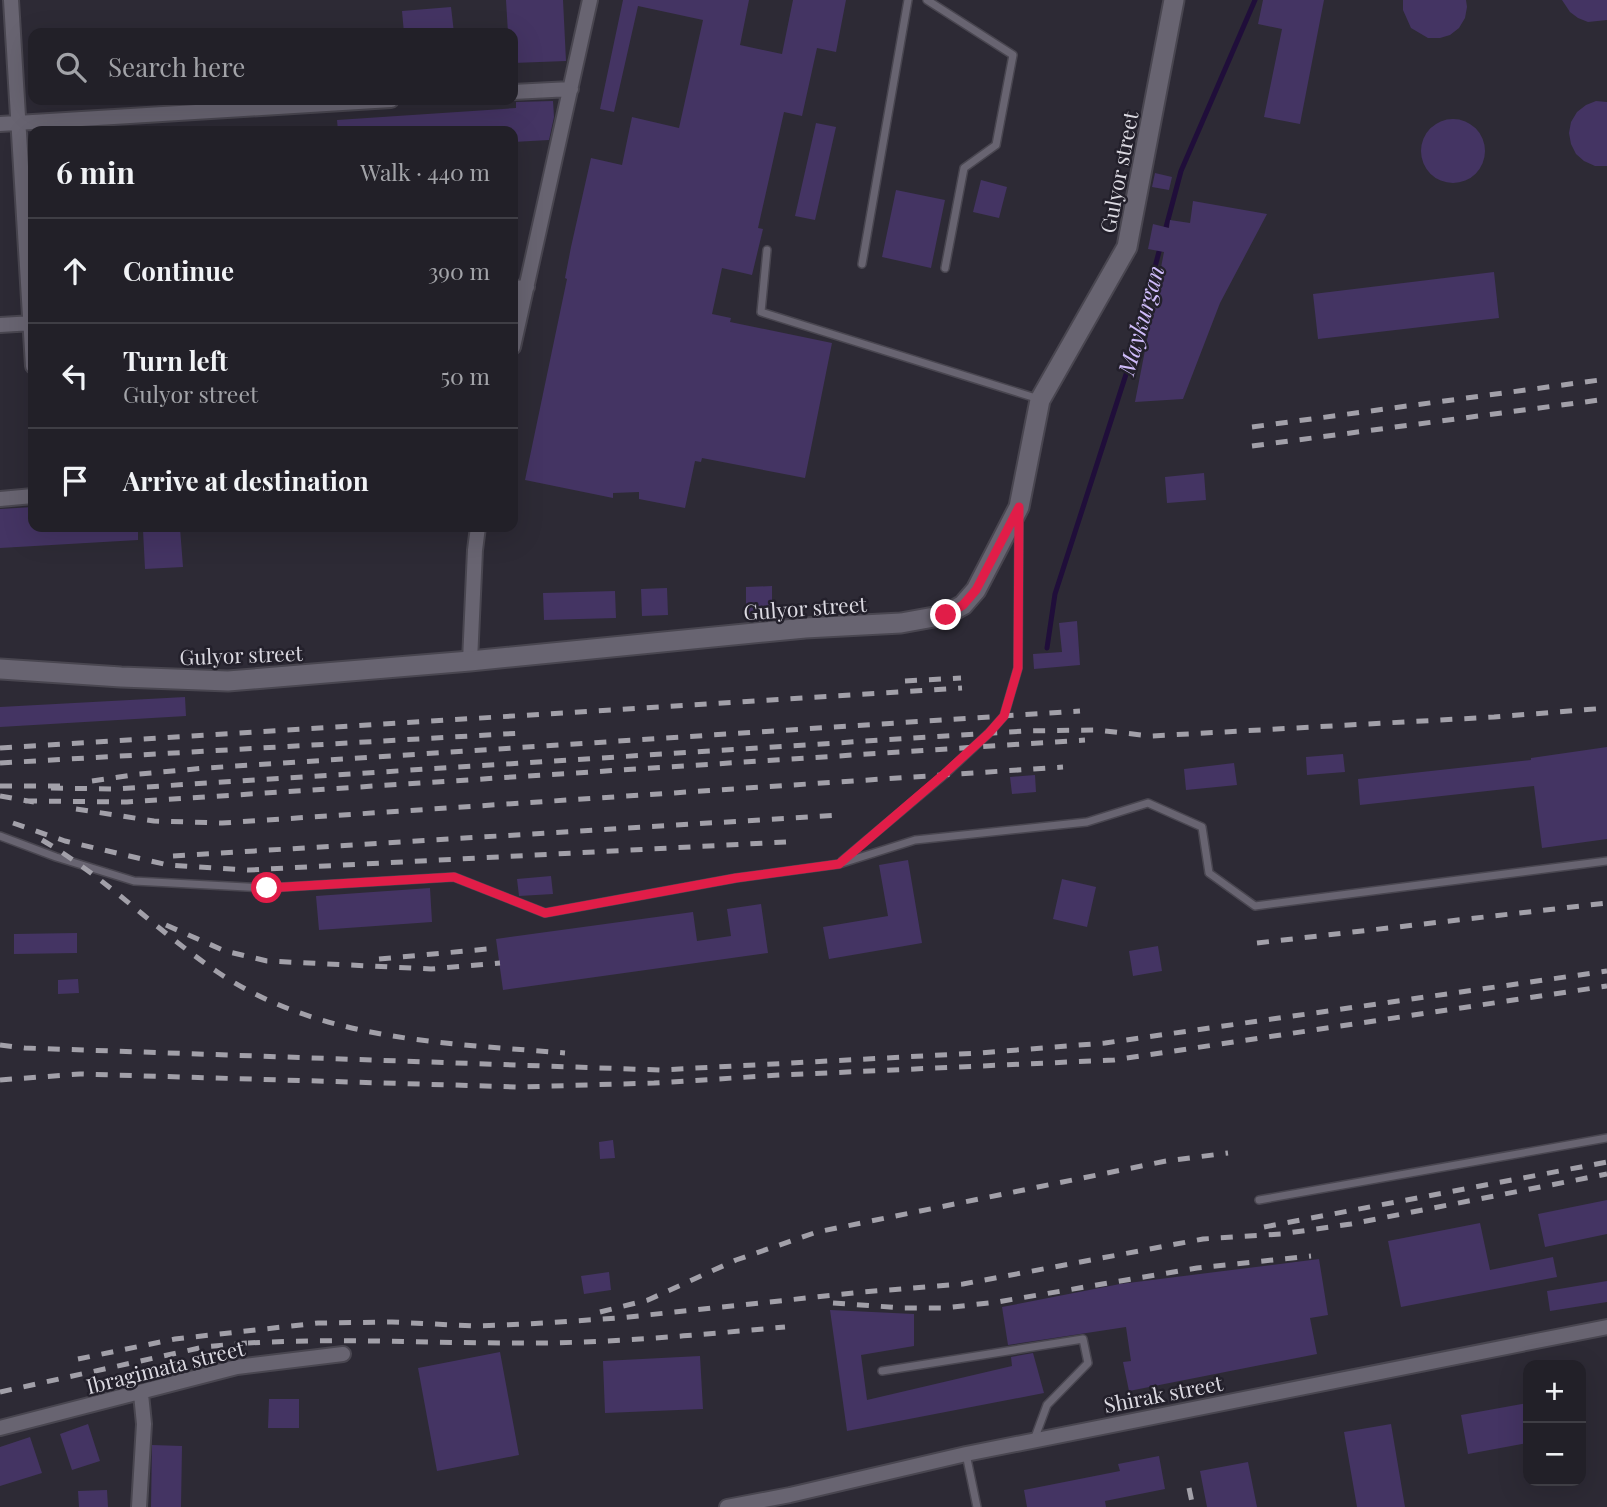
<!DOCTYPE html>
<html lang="en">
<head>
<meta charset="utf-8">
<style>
  body { margin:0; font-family:"Playfair Display",serif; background:#2e2d34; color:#f1f3f6 }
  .controls { position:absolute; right:21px; bottom:21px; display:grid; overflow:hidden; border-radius:14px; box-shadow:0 7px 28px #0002 }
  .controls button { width:63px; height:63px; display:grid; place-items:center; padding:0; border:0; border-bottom:2px solid #3f3e45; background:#222028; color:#f1f3f6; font:35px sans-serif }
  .stop { position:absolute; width:21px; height:21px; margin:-16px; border:5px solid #e11d48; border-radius:50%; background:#fff }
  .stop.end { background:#e11d48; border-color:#fff; box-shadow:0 2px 7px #0008 }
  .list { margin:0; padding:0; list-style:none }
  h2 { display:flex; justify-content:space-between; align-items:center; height:91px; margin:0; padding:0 28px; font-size:30px }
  h2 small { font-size:23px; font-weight:400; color:#a2a3a8 }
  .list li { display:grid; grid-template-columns:46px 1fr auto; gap:21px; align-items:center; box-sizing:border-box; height:105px; padding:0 28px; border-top:2px solid #3f3e45 }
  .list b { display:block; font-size:26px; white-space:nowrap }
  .list p { margin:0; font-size:23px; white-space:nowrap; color:#a2a3a8 }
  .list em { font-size:23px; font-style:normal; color:#a2a3a8 }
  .icon { flex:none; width:38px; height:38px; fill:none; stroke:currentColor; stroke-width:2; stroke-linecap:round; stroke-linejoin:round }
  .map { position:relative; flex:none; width:1607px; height:1507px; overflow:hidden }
  .search { position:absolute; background:#222028; box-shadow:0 7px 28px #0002; left:28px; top:28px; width:490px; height:77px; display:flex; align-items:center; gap:18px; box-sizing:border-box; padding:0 24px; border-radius:14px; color:#a2a3a8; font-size:26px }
  .panel { position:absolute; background:#222028; box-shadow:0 7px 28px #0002; left:28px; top:126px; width:490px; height:406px; border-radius:14px }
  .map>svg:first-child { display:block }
</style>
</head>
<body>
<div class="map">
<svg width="1607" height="1507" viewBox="0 0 1607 1507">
  <rect width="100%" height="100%" fill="#2d2a35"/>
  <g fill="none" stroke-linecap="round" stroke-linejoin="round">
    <path stroke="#200e3a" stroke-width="5" d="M1165,231L1181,171L1255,0
      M1047,648L1055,594L1130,362L1161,244"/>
  </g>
  <path fill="#443463" d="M506,0H563L566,61L513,63V33H508Z
    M623,0H749L740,45L782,54L793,0H846L836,52L817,48L802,116L784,112L758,228L763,229L752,275L722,268L712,314L731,318L730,322L832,343L805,478L702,458L701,462L695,461L685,508L639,499V492L613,493V498L525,480L567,279L565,278L571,247L591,158L622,165L632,117L679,128L703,20L638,6L614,112L600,109Z
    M1263,0H1324L1300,124L1264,117L1282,29L1258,24Z
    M1403,0H1466L1467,7L1465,18L1459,28L1450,35L1440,38H1428L1411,28L1403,10Z
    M1562,0H1607V20L1588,22L1578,18L1570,12Z
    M451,7L454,33H404L402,11Z
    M553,101L554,117L549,140L513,142V131H338L337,120L516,108V102Z
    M1596,101L1607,102V166H1595L1584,161L1576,154L1571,144L1569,133L1571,122L1577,112L1586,105Z
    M1421 151a32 32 0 1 1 64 0a32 32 0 1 1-64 0Z
    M816,123L836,127L815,220L795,216Z
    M1155,173L1172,177L1169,190L1152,187Z
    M981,180L1007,187L999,218L973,212Z
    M896,190L945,200L931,268L882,257Z
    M1193,201L1267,214L1220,303L1183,399L1135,402L1164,252L1148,249L1153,224L1169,228L1170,220L1190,223Z
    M1494,272L1499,318L1318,339L1313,294Z
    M1204,473L1206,500L1167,503L1165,477Z
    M33,507V527H138V540L0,548V509Z
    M180,528L183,567L145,569L143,530Z
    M772,586V613L746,614V587Z
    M667,588L668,615L642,616L641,589Z
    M615,591L616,618L544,620L543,593Z
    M1077,621L1080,665L1034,669L1033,654L1062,652L1059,623Z
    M185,697L186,716L0,727V707Z
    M1607,747V839L1542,848L1534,786L1360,805L1358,779L1531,760V758Z
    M1343,754L1345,772L1307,775L1306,757Z
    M1234,763L1237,785L1186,790L1184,769Z
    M1035,775L1036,792L1012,794L1010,777Z
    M908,860L922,943L829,959L823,927L888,916L879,865Z
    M551,876L553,894L519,896L517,879Z
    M1062,879L1096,887L1087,927L1053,919Z
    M430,888L432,922L319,930L316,896Z
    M761,904L768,953L503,990L496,939L693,912L697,941L731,936L727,909Z
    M77,933V953L14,954V934Z
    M1158,946L1162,971L1133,976L1129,951Z
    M78,979L79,993L58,994V980Z
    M613,1140L615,1158L600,1159L599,1142Z
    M1607,1200V1234L1545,1247L1538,1214Z
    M1480,1223L1490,1270L1553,1257L1557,1277L1401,1307L1388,1241Z
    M1319,1259L1328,1315L1310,1318L1317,1354L1129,1391L1123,1362L1131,1361L1126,1327L1008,1345L1002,1307L1120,1284Z
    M609,1272L611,1290L584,1294L581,1276Z
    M1607,1281V1302L1550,1311L1547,1291Z
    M830,1310L914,1314V1346L861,1355L867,1400L1012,1366L1011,1357L1033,1353L1044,1393L847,1431Z
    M500,1352L519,1455L437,1471L418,1368Z
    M700,1356L703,1409L605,1413L603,1361Z
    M269,1399H299V1428H268Z
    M1528,1403V1443L1468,1454L1461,1415Z
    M88,1424L100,1461L72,1470L60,1434Z
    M1391,1424L1405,1507H1357L1344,1432Z
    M30,1437L42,1473L0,1486V1447Z
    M152,1445L182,1446L181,1507H151Z
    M1159,1456L1165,1489L1105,1501L1106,1507H1027L1024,1490L1120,1471L1118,1464Z
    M1248,1462L1257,1507H1207L1200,1471Z
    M107,1490L108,1507H79L78,1491Z"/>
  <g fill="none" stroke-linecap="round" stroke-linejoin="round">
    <defs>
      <path id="lane" d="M927,0L1013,55L996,145L964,168L945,268
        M767,250L761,312L1039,399
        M862,264L908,0
        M0,836L56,857L134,881L267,888L454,877L545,913L736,878L839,864L915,840L1087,822L1148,803L1202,827L1209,873L1255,906L1607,861
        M842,861L944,775L989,733L1004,716L1018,668L1019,521
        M1259,1200L1607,1138
        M882,1371L1083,1339L1088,1363L1047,1405L1034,1440
        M966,1454L977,1507"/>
      <path id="street" d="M11,0L33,366
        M513,92L571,89
        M0,124L391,100
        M513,288L527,287
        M0,325L33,323
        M513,347L590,0
        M0,499L33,496
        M470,661L475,550L478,527
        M0,1428L237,1367L343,1354
        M139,1507L144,1424L141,1394
        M727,1507L790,1495L966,1454L1607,1327"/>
      <path id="secondary" d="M0,669L121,677L228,681L470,661L805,628L901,623L945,615L963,605L976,590L1019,507L1040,400L1127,247L1174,0"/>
    </defs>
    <use href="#lane" stroke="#494650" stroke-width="10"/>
    <use href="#street" stroke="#494650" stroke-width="18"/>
    <use href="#secondary" stroke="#494650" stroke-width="23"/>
    <use href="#lane" stroke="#686471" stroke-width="7"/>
    <use href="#street" stroke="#686471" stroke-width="14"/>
    <use href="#secondary" stroke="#686471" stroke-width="19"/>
    <path stroke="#a2a0a9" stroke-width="5" stroke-dasharray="12 12" stroke-linecap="butt" d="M1252,427L1607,379
      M1252,446L1607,399
      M905,681L961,678
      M0,748L962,688
      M0,763L522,733
      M92,781L139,774L206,768L1080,711
      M0,786H61
      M51,788L114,789L1024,731L1096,730L1151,736L1494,717L1607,708
      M0,796L34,802
      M25,801L127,802L1085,740
      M76,809L154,821L222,823L1063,767
      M13,823L65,841L168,865L249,870L786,842
      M42,840C105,877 156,930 216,971C319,1041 445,1043 565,1053
      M173,856L840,815
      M166,925L225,951L267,961L431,969L500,963
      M1257,943L1607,903
      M379,959L498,948
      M0,1045L25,1048L660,1070L979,1053L1105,1043L1607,971
      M0,1080L80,1074L519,1087L654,1083L781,1075L1114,1060L1607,986
      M1264,1227L1607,1162
      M833,1303L904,1308H945L997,1302L1197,1268L1311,1256
      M600,1312L648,1300L736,1260L817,1232L1166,1161L1228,1153
      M248,1343C337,1338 425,1343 514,1343C604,1344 695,1335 785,1327
      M78,1359L175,1339L318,1323L392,1322L475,1326L528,1324L619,1318L863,1292L963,1284L1203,1239L1281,1234L1351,1224L1607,1174
      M0,1392L204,1347L257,1342
      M1189,1488L1193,1507"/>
  </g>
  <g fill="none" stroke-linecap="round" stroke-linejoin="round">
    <path stroke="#e11d48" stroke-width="9" d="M267,888L454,877L545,913L736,878L839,864L943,775L989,733L1004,716L1018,668L1019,507L976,590L963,605L946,615"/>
  </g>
  <g text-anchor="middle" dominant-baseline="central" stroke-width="5" stroke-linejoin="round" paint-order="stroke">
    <g font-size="21" fill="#dbd9e1" stroke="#23202b">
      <text transform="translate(1118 172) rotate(-79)">Gulyor street</text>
      <text transform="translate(805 607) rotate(-4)">Gulyor street</text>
      <text transform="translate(241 654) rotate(-2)">Gulyor street</text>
      <text transform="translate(165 1366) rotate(-14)">Ibragimаta street</text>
      <text transform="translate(1163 1393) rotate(-11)">Shirak street</text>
    </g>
    <g font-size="23" font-style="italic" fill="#cfbcfa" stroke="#23202b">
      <text transform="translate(1140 320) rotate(-74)">Maykurgan</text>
    </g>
  </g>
</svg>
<div class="controls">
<button>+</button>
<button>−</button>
</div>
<div class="stop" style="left:267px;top:888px"></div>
<div class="stop end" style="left:946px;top:615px"></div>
<div class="search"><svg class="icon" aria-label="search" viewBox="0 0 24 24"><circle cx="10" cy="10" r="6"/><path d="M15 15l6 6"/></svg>Search here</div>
<section class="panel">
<h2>6 min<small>Walk · 440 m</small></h2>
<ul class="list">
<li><svg class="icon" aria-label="ahead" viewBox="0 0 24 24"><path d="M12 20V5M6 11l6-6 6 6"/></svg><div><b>Continue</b></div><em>390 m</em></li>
<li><svg class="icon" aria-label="left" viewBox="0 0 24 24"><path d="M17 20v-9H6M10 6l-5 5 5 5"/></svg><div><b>Turn left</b><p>Gulyor street</p></div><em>50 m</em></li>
<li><svg class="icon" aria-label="arrive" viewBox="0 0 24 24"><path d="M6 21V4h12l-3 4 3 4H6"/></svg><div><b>Arrive at destination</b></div></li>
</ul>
</section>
</div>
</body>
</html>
